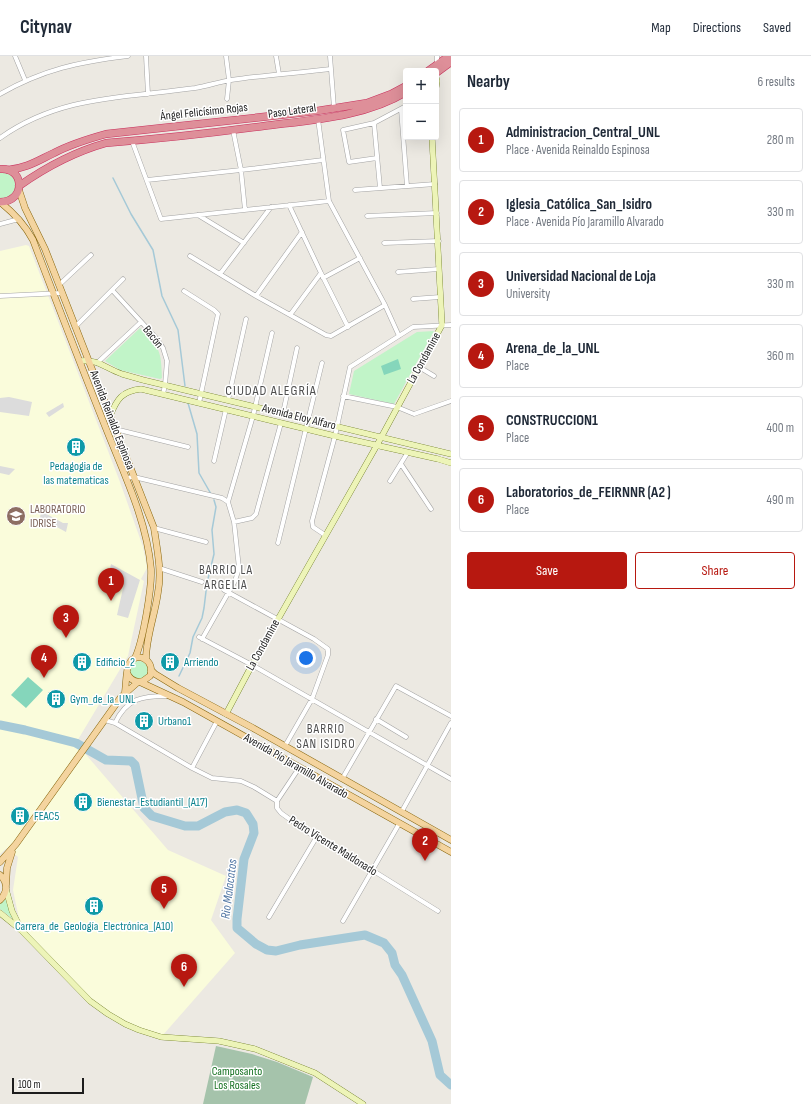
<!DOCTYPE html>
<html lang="en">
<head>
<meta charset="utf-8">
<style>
  body { margin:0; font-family:"Sofia Sans Condensed",sans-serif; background:#f6f6f7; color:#1f2937 }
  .controls { position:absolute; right:12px; top:12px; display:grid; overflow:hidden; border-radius:4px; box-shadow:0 4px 16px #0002 }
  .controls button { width:36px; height:36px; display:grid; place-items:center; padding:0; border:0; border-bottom:1px solid #e0e1e3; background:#fff; color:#1f2937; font:20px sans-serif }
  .scale { position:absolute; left:12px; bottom:10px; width:72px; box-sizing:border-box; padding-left:4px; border:2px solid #1c1c1c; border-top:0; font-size:11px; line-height:14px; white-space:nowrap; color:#1c1c1c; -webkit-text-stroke:3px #fff; paint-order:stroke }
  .you { position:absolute; left:306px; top:602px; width:14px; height:14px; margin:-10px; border:3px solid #fff; border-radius:50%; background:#1a73e8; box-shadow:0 0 0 6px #1a73e833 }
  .badge { display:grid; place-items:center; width:26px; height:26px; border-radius:50%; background:#b71810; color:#fff; font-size:13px; font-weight:700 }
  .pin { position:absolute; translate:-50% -33px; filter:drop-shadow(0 1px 2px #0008) }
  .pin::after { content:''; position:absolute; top:21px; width:14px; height:12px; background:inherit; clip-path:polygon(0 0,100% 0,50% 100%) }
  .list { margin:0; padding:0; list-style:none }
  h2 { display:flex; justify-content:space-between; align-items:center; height:52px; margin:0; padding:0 16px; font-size:17px }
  h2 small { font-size:13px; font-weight:400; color:#747a83 }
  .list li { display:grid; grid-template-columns:26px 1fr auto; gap:12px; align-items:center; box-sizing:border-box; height:64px; margin:0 8px 8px; padding:0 8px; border:1px solid #e0e1e3; border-radius:4px }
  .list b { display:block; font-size:15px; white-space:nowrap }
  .list p { margin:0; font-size:13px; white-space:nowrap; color:#747a83 }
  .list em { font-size:13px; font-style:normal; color:#747a83 }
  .actions { display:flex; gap:8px; padding:12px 16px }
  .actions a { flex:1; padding:9px 0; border:1px solid #b71810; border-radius:4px; text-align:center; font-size:14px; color:#b71810 }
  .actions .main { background:#b71810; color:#fff }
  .map { position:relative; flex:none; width:451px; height:1048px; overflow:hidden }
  header { display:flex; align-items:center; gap:24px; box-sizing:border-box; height:56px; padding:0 20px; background:#fff; border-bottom:1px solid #e0e1e3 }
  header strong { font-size:19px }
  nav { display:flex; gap:22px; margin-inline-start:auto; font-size:14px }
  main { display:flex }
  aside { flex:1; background:#fff }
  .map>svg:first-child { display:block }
</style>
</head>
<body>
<header>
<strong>Citynav</strong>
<nav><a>Map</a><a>Directions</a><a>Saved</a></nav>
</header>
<main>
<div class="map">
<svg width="451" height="1048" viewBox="0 0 451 1048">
  <rect width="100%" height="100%" fill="#ece9e2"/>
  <path fill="#fafcdb" d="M26,189L29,190L120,426L143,491L147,512L141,523L144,525L128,600L76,687L168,794L226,820L211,864L235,897L163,979L135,970L101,951L44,897L26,875L19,863L13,834L18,801L7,792L0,798V195Z"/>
  <path fill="#a5c3ab" d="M216,990L252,998L277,1006L313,1021L305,1048H203Z"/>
  <path fill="#c1f4c8" d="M0,116L11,118L16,126L14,139L0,144Z
    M140,272C160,293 161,293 162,322L160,323L120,314L105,305Z
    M434,275L394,348L349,338L354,315L417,276Z
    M130 614a9 9 0 1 1 18 0a9 9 0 1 1-18 0Z
    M5,842L13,863L0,853V848Z"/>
  <path fill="#85d6bb" d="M398,303L401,313L384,319L381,310Z
    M28,621L43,634L26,652L11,639Z"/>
  <path fill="#dcdcdc" d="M9,341L32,346L29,360L0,356V342Z
    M63,347L64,351L49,361L46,357Z
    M0,410L15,413L9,419L0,417Z
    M41,455L63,467H68L66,476L40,462Z
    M111,508L140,524L128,562L117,559L124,528L108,524Z"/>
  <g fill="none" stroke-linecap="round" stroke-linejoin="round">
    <path stroke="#a5c9d7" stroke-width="1.5" d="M113,122L131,158L153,194L162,240L178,274L185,330
      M188,347L197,378L199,417L211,438
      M179,620L190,597L193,581L202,562L204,552L207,527L214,498L212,474L216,451L214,444"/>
    <path stroke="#a5c9d7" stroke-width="9" d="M0,669L25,674L76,687L106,704L131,705L135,709L144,752L152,760L185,770H198L225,756L237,754L246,757L253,768L254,777L244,803L237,863V872L256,888L267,894L276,895L300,889L365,879L384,887L392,897L395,909L402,919L432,985L440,1019L451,1029"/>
    <defs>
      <path id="street" d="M15,0L25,24
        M146,0L148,38
        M226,0L229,24L227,43
        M276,0L279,18
        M330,0L334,52
        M437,0V9
        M0,38C44,13 79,6 128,0
        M401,53L407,130
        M318,63L329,145L385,249L399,280
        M374,67L380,132
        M233,74L241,114L245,154
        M0,82C60,39 125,42 195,32C207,30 219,26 231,24C264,19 298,17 331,13
        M132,85L161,163L329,145
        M377,102L349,106L343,74L374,67L406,50
        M147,124L241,114L323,104
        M355,134L435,128
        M289,149L321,217
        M198,159L244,187
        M367,160L437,157
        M0,168L19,163
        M384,187L439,185
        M190,200L256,240L326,279L331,280L385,249
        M398,216L439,213
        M220,218L271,151
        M323,222L360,202
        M59,229L91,199
        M113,235L157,283L163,292L167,305L165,329L163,338
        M184,235L214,254L218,258L199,347
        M0,240L62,237
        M256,240L302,176
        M413,243L440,241
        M290,259L321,217L348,271
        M75,271L123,223
        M97,307L141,266
        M419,311L434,320
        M343,340L397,351L414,358L451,345
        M228,344L246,263
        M283,357L297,292
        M115,373L188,391
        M214,405L226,353
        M401,408L431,453
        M126,422L134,421L222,442L228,446
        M390,425L408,396
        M234,466L228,446L253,360L272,277
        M154,472L206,486
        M325,479L313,471L312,465L335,380L350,311L413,271L451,269
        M278,487L322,307
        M159,512L202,526
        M224,534L314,583L328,593V599L312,643L285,690
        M199,581L252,609L451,723
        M202,583L235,525L239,512L234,466L252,462L256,458L281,367
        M376,663L406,681
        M105,664L115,667L192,712L212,722L241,725L254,731L277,745V752L281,757L316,782L372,814L438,855
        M115,667C127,642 142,640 167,640
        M192,712L217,665
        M342,723L396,630L451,660
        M277,745L299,712
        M402,755L451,667
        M269,861L316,782
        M343,865L399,768"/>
      <path id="secondary" d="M436,21L437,25L436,32
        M80,305C98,303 105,312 122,318C129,320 136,322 143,324L451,398
        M110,360C117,343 122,335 141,333L335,380L438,403L451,407
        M226,658L252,609L377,389L442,269L432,81
        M6,833L12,855L20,871
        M0,857L22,875L90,945L108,958L125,968L139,974L161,981L219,985L255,993L315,1017L363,1048"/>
      <path id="primary" d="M19,134L25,152L45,193L154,472C157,493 162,515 158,536C155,559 146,581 146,603
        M0,146C14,157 25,169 33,184C58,250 83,315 109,380C126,422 147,467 151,513C152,532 143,585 135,602
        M151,614L155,618L178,632L253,672L451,784
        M140,626L183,646L451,796
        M125,636C126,630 126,612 129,608C136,594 156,604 150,620L143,625C136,627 130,624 127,617
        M0,806L16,788L121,641L138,626
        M0,819C8,826 8,836 0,844
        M6,829L7,812L12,796"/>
      <path id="highway" d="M428,15L449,0
        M436,17L451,6
        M0,113C25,111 26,146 0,146
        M8,114C27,112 37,105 54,97C71,88 88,83 106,78L317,55L367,47L391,38L406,30
        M19,130C46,111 74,96 106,87C159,83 212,77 264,70C311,64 365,61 406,36"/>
    </defs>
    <use href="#street" stroke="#a3a3a3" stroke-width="5"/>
    <use href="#secondary" stroke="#59680d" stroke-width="6"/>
    <use href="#primary" stroke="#87650c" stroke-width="7"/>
    <use href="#highway" stroke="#c8315d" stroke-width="8"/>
    <use href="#street" stroke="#fff" stroke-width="4"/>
    <use href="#secondary" stroke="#edf4b8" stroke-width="5.5"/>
    <use href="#primary" stroke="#f4d49f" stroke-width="6"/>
    <use href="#highway" stroke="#de8f99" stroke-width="7"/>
  </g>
  <defs>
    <symbol id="building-disc" viewBox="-11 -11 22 22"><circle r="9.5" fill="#0f9aa8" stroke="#fff"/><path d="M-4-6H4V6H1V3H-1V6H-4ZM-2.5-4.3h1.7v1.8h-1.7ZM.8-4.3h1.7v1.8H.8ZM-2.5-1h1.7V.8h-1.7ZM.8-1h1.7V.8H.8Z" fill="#fff"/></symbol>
    <symbol id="university-disc" viewBox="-11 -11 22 22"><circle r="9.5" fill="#8d6e63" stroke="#fff"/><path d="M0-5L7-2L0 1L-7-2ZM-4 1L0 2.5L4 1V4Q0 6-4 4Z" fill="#fff"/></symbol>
  </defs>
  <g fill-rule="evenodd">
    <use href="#building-disc" x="65" y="380" width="22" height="22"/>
    <use href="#university-disc" x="5" y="449" width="22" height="22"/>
    <use href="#building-disc" x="71" y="595" width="22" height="22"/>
    <use href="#building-disc" x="159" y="595" width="22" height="22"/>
    <use href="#building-disc" x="45" y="632" width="22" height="22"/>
    <use href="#building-disc" x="133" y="654" width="22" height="22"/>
    <use href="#building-disc" x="72" y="735" width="22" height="22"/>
    <use href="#building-disc" x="9" y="749" width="22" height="22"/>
    <use href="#building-disc" x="83" y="839" width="22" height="22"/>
  </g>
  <g text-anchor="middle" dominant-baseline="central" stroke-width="3" stroke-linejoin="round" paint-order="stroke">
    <g font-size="12" fill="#1c1c1c" stroke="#fff">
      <text transform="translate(292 55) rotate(-8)">Paso Lateral</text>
      <text transform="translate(204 56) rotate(-6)">Ángel Felicísimo Rojas</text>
      <text transform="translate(153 281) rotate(51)">Bacón</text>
      <text transform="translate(424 302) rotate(-61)">La Condamine</text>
      <text transform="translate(299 361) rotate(14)">Avenida Eloy Alfaro</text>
      <text transform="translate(112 364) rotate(69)">Avenida Reinaldo Espinosa</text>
      <text transform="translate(263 589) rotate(-61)">La Condamine</text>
      <text transform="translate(296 710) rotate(30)">Avenida Pío Jaramillo Alvarado</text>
      <text transform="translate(333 790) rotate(32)">Pedro Vicente Maldonado</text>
    </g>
    <g font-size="12" fill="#0d838f" stroke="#fff" text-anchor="start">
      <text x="76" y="410" text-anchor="middle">Pedagogia de<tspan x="76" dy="14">las matematicas</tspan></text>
      <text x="96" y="606">Edificio_2</text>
      <text x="184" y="606">Arriendo</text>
      <text x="70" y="643">Gym_de_la_UNL</text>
      <text x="158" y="665">Urbano1</text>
      <text x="97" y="746">Bienestar_Estudiantil_(A17)</text>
      <text x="34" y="760">FEAC5</text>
      <text x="94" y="870" text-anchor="middle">Carrera_de_Geología_Electrónica_(A10)</text>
    </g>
    <g font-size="12" fill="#785e54" stroke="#fff" text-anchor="start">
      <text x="30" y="453">LABORATORIO<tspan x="30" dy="14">IDRISE</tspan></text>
    </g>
    <g font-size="12" fill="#147020" stroke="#fff">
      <text x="237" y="1015">Camposanto<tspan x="237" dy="14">Los Rosales</tspan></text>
    </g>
    <g font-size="13" letter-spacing="1" fill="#4f4f4f" stroke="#fff">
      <text x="226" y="514">BARRIO LA<tspan x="226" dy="15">ARGELIA</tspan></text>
      <text x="326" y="673">BARRIO<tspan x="326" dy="15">SAN ISIDRO</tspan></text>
    </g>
    <g font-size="13" font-style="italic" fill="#5075a3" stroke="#fff">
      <text transform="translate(229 833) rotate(-83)">Rio Malacatos</text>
    </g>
    <g font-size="14" letter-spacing="1" fill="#4f4f4f" stroke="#fff">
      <text x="271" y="334">CIUDAD ALEGRÍA</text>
    </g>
  </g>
</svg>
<div class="controls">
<button>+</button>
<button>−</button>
</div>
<div class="scale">100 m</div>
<div class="you"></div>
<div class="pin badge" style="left:111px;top:545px">1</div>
<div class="pin badge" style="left:425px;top:805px">2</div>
<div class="pin badge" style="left:66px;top:582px">3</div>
<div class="pin badge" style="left:44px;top:622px">4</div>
<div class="pin badge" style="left:164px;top:853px">5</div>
<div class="pin badge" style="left:184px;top:931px">6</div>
</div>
<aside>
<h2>Nearby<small>6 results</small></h2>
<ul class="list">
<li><span class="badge">1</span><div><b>Administracion_Central_UNL</b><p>Place · Avenida Reinaldo Espinosa</p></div><em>280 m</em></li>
<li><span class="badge">2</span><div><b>Iglesia_Católica_San_Isidro</b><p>Place · Avenida Pío Jaramillo Alvarado</p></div><em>330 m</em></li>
<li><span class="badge">3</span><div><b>Universidad Nacional de Loja</b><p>University</p></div><em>330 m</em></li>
<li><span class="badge">4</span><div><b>Arena_de_la_UNL</b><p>Place</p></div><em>360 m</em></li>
<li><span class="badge">5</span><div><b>CONSTRUCCION1</b><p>Place</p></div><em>400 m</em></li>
<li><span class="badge">6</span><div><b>Laboratorios_de_FEIRNNR (A2 )</b><p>Place</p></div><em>490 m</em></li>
</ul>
<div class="actions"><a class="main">Save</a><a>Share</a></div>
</aside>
</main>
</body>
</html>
